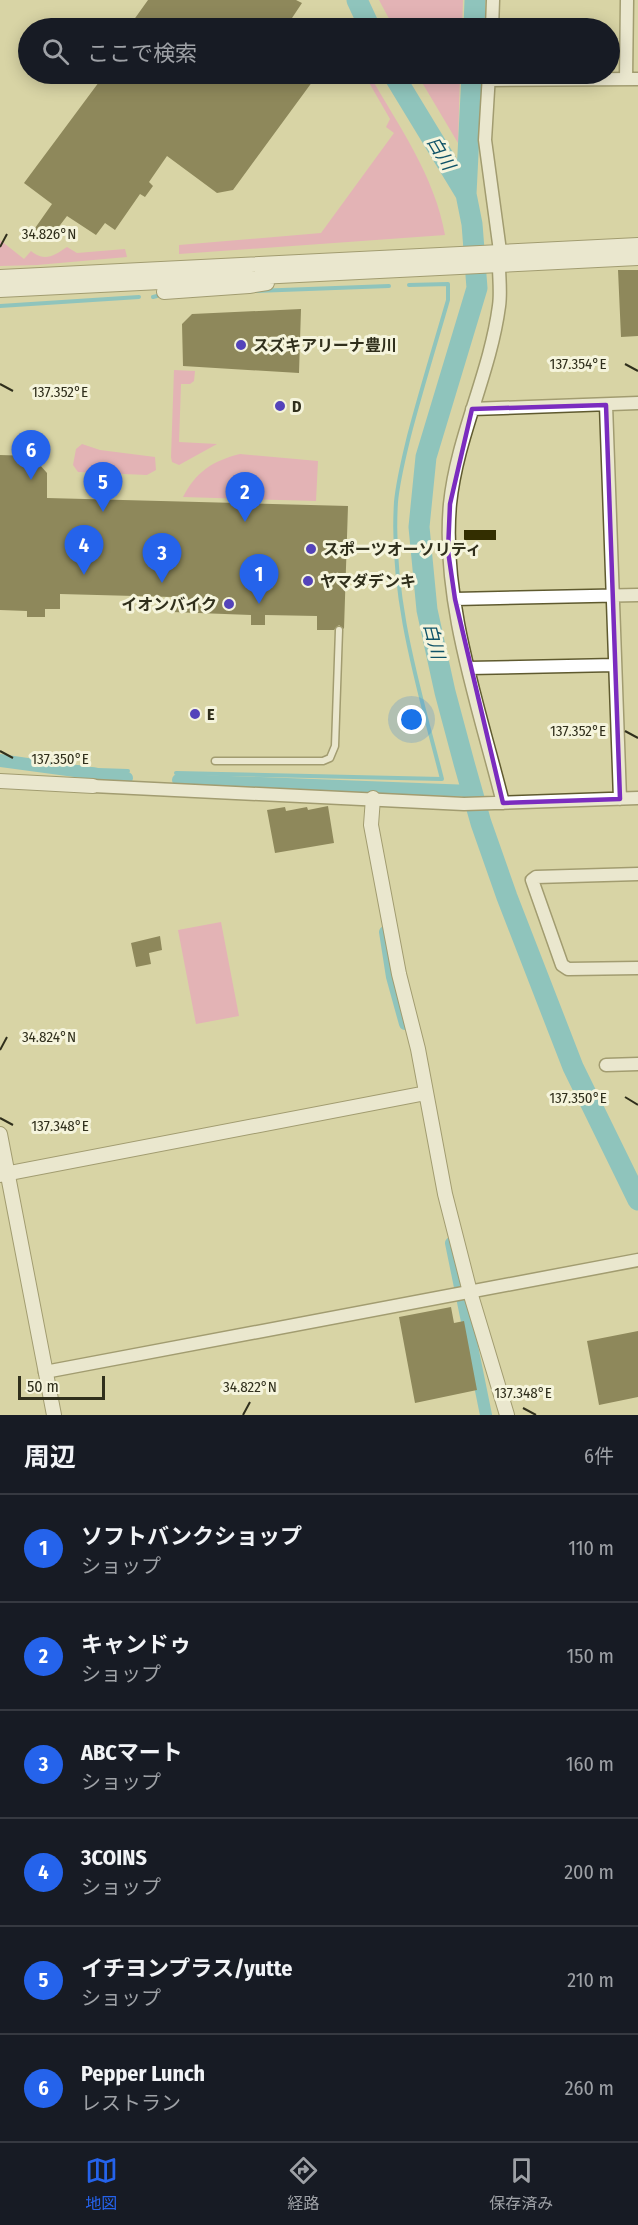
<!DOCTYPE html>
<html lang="ja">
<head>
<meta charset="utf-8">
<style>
  body { margin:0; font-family:"Fira Sans Condensed","Noto Sans JP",sans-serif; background:#20242c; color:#f1f3f6 }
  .scale { position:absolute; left:18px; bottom:15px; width:87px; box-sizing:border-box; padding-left:6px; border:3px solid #302f1c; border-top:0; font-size:16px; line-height:21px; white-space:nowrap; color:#302f1c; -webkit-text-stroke:4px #f5f4dc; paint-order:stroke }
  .you { position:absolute; left:412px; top:720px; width:21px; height:21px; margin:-15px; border:4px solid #fff; border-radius:50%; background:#1a73e8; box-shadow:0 0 0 9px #1a73e833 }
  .badge { display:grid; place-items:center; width:39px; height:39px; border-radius:50%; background:#2563eb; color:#fff; font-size:20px; font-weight:700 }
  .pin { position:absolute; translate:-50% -50px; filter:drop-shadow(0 2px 3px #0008) }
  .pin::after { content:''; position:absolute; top:32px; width:21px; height:18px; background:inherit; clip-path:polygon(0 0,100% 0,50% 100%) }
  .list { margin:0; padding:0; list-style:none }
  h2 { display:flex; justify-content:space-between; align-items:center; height:78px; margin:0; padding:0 24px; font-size:26px }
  h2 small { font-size:20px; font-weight:400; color:#9ea1a6 }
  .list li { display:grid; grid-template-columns:39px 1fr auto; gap:18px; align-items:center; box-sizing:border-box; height:108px; padding:0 24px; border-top:2px solid #363941 }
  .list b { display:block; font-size:22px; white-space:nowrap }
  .list p { margin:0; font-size:20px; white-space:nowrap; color:#9ea1a6 }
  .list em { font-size:20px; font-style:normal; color:#9ea1a6 }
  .icon { flex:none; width:33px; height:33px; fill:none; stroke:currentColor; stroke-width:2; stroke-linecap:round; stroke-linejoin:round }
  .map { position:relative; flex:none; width:638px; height:1415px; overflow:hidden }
  .search { position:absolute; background:#171b24; box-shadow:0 3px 15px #0003; left:18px; right:18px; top:18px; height:66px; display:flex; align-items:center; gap:15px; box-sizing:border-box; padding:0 21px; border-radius:33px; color:#9ea1a6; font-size:22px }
  .sheet { height:726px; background:#171b24 }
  nav { display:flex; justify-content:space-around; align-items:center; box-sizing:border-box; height:84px; border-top:2px solid #363941; background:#171b24; font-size:16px; color:#9ea1a6 }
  nav a { display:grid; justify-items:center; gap:3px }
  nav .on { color:#2563eb }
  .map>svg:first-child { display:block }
</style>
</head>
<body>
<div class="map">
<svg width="638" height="1415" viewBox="0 0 638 1415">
  <rect width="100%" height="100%" fill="#d8d4a5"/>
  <path fill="#ef8cc8" d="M379,0H463L462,28H394Z
    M364,74H369C398,125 435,176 445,235L179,254V245L321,233L394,133L386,127L390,119Z
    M417,74H460L458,143Z
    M0,240L24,259L31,251C44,262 54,256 67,247L77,253L125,249L127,257L37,265L0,266Z
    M174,370L195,371L194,381L190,384H181L179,442L217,444L179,465L172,462L171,457Z
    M82,444L100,450L155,457L156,470L147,475L78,472L73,465L76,449Z
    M240,454L318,461L316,501L183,497C196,472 212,461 240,454Z
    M221,922L239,1016L196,1024L178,930Z"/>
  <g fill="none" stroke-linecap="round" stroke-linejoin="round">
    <path stroke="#36b2d8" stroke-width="4" d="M255,291L389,286
      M153,297L157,296
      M0,306L139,297
      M0,756L98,770L128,771
      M176,773L442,779C419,689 390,597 396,502C398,480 404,457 409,436C421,390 435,345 448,300V284L409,285"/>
    <path stroke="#36b2d8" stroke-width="12" d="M0,761L127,778
      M178,780L472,791
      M385,932L392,977L405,1024
      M451,1243L486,1415"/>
    <path stroke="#36b2d8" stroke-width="21" d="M357,0L370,28
      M474,28L475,0
      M393,74L466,194L472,224L477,288L426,457L419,527L427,610L445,692L464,763L481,823L507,897L573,1067L638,1200
      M466,194L472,74"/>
  </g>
  <path fill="#332e00" d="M148,0H296L302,3L292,18L297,28H128Z
    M87,74H318L233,190L217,193L167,156L149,182L153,186L145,197L140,194L115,230L105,223L96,235L67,216L48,241L33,231L52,204L24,183L99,82Z
    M618,270H638V336L621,337Z
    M301,309L299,373L183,366L182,324L192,314Z
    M0,455L32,456L47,473V498L348,506L344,629L339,625L334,630H317V616L265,615V625H251V615L172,612V597L60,594V609H45V617H27V611L0,610Z
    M464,530H496V540H464Z
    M328,806L334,843L275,853L267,810L285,807L286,811L307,807L308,810Z
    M160,936L162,950L149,953L151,964L136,967L131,943Z
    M451,1307L454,1323L464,1321L477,1390L415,1403L399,1317Z
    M638,1331V1397L599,1405L587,1341Z"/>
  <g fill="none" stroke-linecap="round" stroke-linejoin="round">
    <defs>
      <path id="service" d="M215,761H323L330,758L335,746L339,630"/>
      <path id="minor" d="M492,28L493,0
        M489,74L485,140L500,251
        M626,79L627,0
        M489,80L638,79
        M499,265C499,278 501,293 499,306C490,374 457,436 450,504C441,601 480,710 503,803
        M606,405L620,799
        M472,409L638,403
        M455,599L638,595
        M468,668L615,665
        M93,786L464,804L638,798
        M638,874L536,877L532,880L562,965L568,969L638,968
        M606,1065L638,1064
        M45,1372L638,1260"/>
      <path id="tertiary" d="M0,277L638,245
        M0,290L638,258
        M164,292L249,286L267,283
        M0,781L93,786
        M373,798L371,825L399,974L418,1049L445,1194L470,1292L507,1415
        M0,1134L54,1415
        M0,1175L426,1093"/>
    </defs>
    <use href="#service" stroke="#5f5a2f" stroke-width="9"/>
    <use href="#minor" stroke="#5f5a2f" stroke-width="15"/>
    <use href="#tertiary" stroke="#5f5a2f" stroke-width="16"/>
    <use href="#service" stroke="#fff" stroke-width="6"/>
    <use href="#minor" stroke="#fff" stroke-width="12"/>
    <use href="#tertiary" stroke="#fff" stroke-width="14"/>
  </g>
  <path d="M0 0H638V1415H0ZM606,405L620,799L503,803L455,599L448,551L450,504L472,409Z" fill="#d8d4a5" fill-opacity=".55" fill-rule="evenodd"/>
  <path fill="none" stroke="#7b2cbf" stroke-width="4.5" stroke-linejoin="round" d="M606,405L620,799L503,803L455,599L448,551L450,504L472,409Z"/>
  <path fill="none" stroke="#302f1c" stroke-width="2" d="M0,247L7,234M625,364L638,371M0,384L13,391M625,731L638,738M0,751L13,758M0,1050L7,1037M625,1097L638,1105M0,1118L13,1125M523,1408L536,1415M243,1415L250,1402"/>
  <g fill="#5443ba" stroke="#f5f4dc" stroke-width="2">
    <circle cx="241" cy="345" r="6"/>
    <circle cx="280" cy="406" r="6"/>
    <circle cx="311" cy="549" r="6"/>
    <circle cx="308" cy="581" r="6"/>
    <circle cx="229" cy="604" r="6"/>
    <circle cx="195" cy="714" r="6"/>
  </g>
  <g text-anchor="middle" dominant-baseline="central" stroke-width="6" stroke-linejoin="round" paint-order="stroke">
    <g font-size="16" font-weight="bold" fill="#302f1c" stroke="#f5f4dc" text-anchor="start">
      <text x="253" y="345">スズキアリーナ豊川</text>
      <text x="292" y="406">D</text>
      <text x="323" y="549">スポーツオーソリティ</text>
      <text x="320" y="581">ヤマダデンキ</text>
      <text x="217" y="604" text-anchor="end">イオンバイク</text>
      <text x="207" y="714">E</text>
    </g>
    <g font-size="18" font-style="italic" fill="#105368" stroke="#f5f4dc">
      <text transform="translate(441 153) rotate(59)">白川</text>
      <text transform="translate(434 641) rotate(76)">白川</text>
    </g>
  </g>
  <g font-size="15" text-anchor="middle" fill="#302f1c" stroke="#f5f4dc" stroke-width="6" stroke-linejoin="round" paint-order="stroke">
    <text x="49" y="239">34.826°N</text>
    <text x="578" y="369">137.354°E</text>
    <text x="60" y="397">137.352°E</text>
    <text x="578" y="736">137.352°E</text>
    <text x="60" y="764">137.350°E</text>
    <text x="49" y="1042">34.824°N</text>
    <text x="578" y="1103">137.350°E</text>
    <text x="60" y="1131">137.348°E</text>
    <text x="250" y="1392">34.822°N</text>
    <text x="523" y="1398">137.348°E</text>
  </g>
</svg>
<div class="scale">50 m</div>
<div class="you"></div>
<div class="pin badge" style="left:259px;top:604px">1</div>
<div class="pin badge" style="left:245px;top:522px">2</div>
<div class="pin badge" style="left:162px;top:583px">3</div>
<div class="pin badge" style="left:84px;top:575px">4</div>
<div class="pin badge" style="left:103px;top:512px">5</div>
<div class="pin badge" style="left:31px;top:480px">6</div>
<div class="search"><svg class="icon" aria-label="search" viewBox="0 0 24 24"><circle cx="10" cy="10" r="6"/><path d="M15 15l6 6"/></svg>ここで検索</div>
</div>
<section class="sheet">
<h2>周辺<small>6件</small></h2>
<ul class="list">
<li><span class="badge">1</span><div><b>ソフトバンクショップ</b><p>ショップ</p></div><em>110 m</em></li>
<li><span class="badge">2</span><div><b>キャンドゥ</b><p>ショップ</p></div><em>150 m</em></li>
<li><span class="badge">3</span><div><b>ABCマート</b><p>ショップ</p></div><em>160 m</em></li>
<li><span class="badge">4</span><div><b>3COINS</b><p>ショップ</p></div><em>200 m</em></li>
<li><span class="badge">5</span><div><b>イチヨンプラス/yutte</b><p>ショップ</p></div><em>210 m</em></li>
<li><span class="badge">6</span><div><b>Pepper Lunch</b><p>レストラン</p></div><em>260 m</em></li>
</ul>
</section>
<nav>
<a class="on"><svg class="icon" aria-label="map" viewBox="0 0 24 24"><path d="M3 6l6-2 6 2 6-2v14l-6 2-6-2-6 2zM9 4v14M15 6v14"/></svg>地図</a>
<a><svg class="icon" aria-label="directions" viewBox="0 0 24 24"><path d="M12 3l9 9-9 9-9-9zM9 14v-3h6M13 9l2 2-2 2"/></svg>経路</a>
<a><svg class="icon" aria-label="saved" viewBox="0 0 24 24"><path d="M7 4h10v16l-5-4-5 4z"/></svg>保存済み</a>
</nav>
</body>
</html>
